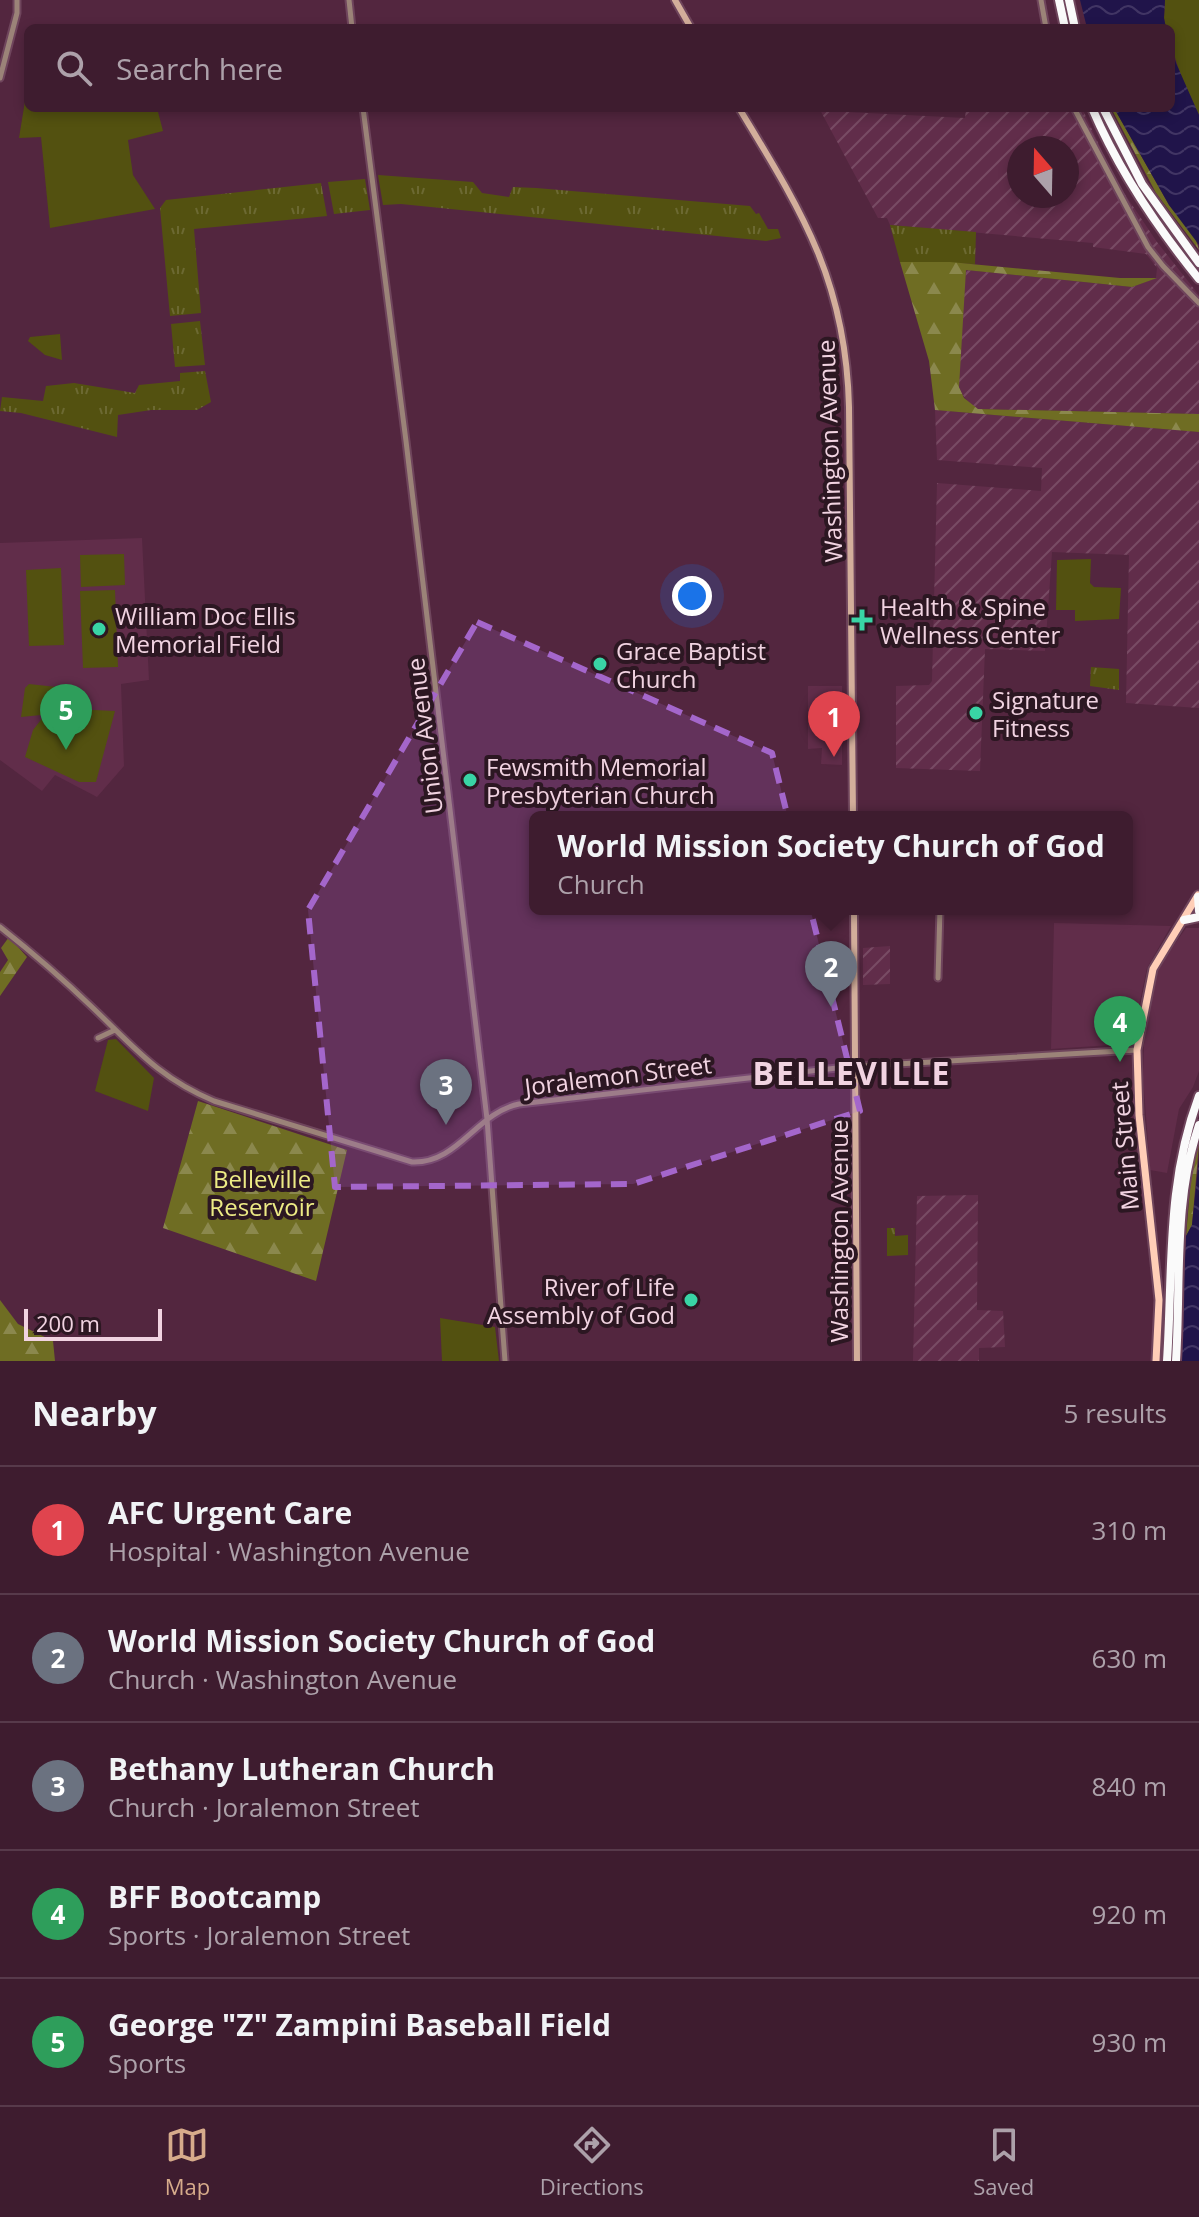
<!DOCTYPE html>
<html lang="en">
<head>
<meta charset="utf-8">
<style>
  body { margin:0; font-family:"Open Sans",sans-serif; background:#452537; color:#f1f3f6 }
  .compass { position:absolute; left:1007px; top:136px; width:72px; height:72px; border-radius:50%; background:#3e1c2f; box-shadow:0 4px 12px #0003; rotate:340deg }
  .scale { position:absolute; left:24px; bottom:20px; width:138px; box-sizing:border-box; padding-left:8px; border:4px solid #f1d3e1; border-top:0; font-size:22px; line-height:28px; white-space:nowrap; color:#f1d3e1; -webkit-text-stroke:6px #2c1722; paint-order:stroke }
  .you { position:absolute; left:692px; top:596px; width:28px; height:28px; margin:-20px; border:6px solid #fff; border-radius:50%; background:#1a73e8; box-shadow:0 0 0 12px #1a73e833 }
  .badge { display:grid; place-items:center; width:52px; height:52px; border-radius:50%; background:#d6ab8b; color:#fff; font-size:26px; font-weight:700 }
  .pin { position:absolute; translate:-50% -66px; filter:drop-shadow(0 2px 4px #0008) }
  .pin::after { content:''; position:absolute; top:42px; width:28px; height:24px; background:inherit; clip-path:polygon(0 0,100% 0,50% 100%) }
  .popup { position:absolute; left:529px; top:811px; width:604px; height:104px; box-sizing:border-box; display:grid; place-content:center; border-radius:12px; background:#3e1c2f; filter:drop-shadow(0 2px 6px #0005); font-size:26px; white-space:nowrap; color:#ada1aa }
  .popup b { font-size:30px; color:#f1f3f6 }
  .popup::after { content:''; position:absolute; left:50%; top:100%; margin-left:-16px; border:16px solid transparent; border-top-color:#3e1c2f }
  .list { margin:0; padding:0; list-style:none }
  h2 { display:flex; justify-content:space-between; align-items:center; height:104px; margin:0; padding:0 32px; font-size:34px }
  h2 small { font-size:26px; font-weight:400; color:#ada1aa }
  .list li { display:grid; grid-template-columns:52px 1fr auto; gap:24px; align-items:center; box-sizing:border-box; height:128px; padding:0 32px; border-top:2px solid #573a4b }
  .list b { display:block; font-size:30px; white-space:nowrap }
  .list p { margin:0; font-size:26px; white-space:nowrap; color:#ada1aa }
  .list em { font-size:26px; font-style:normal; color:#ada1aa }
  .icon { flex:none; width:44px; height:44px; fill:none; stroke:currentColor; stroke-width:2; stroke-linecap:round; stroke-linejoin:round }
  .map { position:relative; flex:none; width:1199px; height:1361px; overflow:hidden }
  .search { position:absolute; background:#3e1c2f; box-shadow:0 4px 12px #0003; left:24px; right:24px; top:24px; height:88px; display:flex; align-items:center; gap:20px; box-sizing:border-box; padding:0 28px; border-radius:12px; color:#ada1aa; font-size:30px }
  .sheet { height:744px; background:#3e1c2f }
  nav { display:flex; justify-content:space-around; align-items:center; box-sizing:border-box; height:112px; border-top:2px solid #573a4b; background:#3e1c2f; font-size:22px; color:#ada1aa }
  nav a { display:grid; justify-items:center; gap:4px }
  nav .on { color:#d6ab8b }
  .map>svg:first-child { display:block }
</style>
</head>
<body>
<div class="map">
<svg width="1199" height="1361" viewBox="0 0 1199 1361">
  <defs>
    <pattern id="industrial-furrows" width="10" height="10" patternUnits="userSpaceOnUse" patternTransform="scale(2)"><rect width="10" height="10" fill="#612d4a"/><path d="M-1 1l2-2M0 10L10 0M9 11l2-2" fill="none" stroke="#784b64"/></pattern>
    <pattern id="grass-tufts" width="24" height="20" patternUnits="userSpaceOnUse" patternTransform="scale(2)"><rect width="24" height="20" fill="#535110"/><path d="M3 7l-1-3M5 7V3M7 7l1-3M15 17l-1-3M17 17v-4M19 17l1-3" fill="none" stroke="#6c6932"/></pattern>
    <pattern id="forest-firs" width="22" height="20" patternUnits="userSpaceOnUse" patternTransform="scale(2)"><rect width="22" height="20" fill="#6f6d23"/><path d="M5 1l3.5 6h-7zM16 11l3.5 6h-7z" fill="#8b884d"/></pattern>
    <pattern id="water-waves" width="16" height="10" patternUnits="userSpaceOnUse" patternTransform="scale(2)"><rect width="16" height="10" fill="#20144a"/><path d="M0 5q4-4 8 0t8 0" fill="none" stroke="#413564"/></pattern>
  </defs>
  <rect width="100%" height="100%" fill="#53263f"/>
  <path fill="#612d4a" d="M142,538L149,680L121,684L124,766L97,797L55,775L42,791L0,760V543Z
    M808,686H842V765L821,764L822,748L808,749Z
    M1054,923L1171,926L1147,968L1132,1039L1127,1044L1051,1049Z
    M1186,928H1199V1071L1193,1087L1179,1109L1167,1173L1150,1170L1143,1077L1144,1044L1155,978L1160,965Z"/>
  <path fill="url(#industrial-furrows)" fill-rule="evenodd" d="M819,108H827L829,111L965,118L966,108H1082L1116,181L1157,242L1199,295V414L978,409L970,404L961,393L957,380L966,270L1132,287L1156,278L1157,268L1146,254L1093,247V243L890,225L887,218H878ZM1019,148H1067V196H1019Z
    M935,410L1199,432V708L1126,703L1129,555L1052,552L1045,651L985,649L980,771L896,768V686L929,685L932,681L937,483L1041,491L1042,468L937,460Z
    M890,946V984L863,985V948Z
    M978,1195L977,1310L1003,1311L1005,1347L979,1348V1361H913L917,1196Z"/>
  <path fill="url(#grass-tufts)" d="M378,175L473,182L482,193L509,197L513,187L536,188L750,206L756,214L759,213L768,229H778L781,238L766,241L401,204L383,205Z
    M365,179L370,210L334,214L328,182Z
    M321,183L327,216L194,229L201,313L170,316L160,208L166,200Z
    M890,225L976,232L975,264L900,262Z
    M200,321L205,365L175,367L171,324Z
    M205,371L211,402L197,410H151L118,415L117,437L21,413L0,411L2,397L43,401L46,386L74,383L135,393L139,385L180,381V373Z
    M1091,667L1119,669V690L1090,686Z
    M887,1228H895V1236L908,1235V1255L887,1256Z"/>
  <path fill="url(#forest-firs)" d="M1111,108H1114L1169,205L1195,237L1199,250L1156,193Z
    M900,262H950L1120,278H1157L1132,287L966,270L959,387L964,398L978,409L1199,414V432L935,410L929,361Z
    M9,937L27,957L0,996V972L8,960L1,948Z
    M198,1101L347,1150L316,1281L163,1228Z
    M1199,1144L1192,1225L1186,1236L1192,1167Z
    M0,1300L18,1324L53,1341L55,1361H0Z"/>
  <path fill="#535110" d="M1165,0H1199V115C1186,86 1171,60 1171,28H1166L1164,18Z
    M25,101L28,102V108H125L126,111L157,108L163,131L128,140L133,175L155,209L50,228L41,137L19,138Z
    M60,334L62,360L45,355L28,341L30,337Z
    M124,554L125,585L81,587L80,555Z
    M1091,559L1090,583L1094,587L1121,588L1119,619L1075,621V610H1056L1057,560Z
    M61,568L64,645L29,646L26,570Z
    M115,590L118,667L83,668L80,591Z
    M29,684L66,688V704L51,708L115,711L96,782H79L25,757L33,730L51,707L41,715L21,717L25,688Z
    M116,1039L154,1078L148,1111L95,1091L108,1040Z
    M440,1318L495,1327L499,1361H442Z"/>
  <path fill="url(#water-waves)" d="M1080,0H1165L1164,18L1166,28H1087Z
    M1171,46L1176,63L1199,115V245L1169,205L1114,108H1171Z
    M1199,1157V1361H1180L1186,1236L1192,1225Z"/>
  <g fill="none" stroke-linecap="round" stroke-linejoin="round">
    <defs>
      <path id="tertiary" d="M349,0L352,28
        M1041,0L1046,28
        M0,78L17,13V0
        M363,108L406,441L487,1119L505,1361
        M1074,108L1148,247L1163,266L1199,303
        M0,927C33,953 63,979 93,1008C135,1048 159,1078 214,1101L412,1162C458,1164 476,1113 519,1104L846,1067L1137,1050
        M938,978L940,909
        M98,1038L115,1030"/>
      <path id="secondary" d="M675,0L691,28
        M739,108C802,212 846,281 849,407L853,817
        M854,909L857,1361"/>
      <path id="primary" d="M1156,1361L1159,1300L1139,1115L1137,1050L1153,969L1198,895"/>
      <path id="motorway" d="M1059,0L1065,28
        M1069,0L1075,28
        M1092,108C1119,171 1156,226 1199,279
        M1103,108L1142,184L1199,263
        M1198,897L1199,911
        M1184,920L1199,917
        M1167,1361C1173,1269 1166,1184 1199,1096
        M1176,1361C1181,1283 1173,1200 1199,1125"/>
    </defs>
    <use href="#tertiary" stroke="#6f455c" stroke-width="9"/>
    <use href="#secondary" stroke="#6f455c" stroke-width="10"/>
    <use href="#primary" stroke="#6f455c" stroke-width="11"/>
    <use href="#motorway" stroke="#6f455c" stroke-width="12"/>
    <use href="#tertiary" stroke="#9b8378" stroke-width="5"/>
    <use href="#secondary" stroke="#d3ae9b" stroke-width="6"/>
    <use href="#primary" stroke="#ffceb7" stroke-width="7"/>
    <use href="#motorway" stroke="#fafafa" stroke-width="8"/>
  </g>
  <path fill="#a466cb" fill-opacity="0.2" stroke="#a466cb" stroke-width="6" stroke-dasharray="16 10" stroke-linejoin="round" d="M477,622L772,753L860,1111L633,1184L335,1187L308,910Z"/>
  <g fill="#39d4a5" stroke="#2c1722" stroke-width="3">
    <path d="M858 608h8v8h8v8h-8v8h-8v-8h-8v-8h8z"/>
    <circle cx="99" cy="629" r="8"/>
    <circle cx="600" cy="664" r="8"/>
    <circle cx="976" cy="713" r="8"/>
    <circle cx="470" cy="780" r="8"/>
    <circle cx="691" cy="1300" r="8"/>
  </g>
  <g text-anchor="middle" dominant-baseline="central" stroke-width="8" stroke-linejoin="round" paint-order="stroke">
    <g font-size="24" fill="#f1d3e1" stroke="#2c1722">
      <text transform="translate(829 451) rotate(-92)">Washington Avenue</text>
      <text transform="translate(424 736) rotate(-97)">Union Avenue</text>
      <text transform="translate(618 1075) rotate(-7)">Joralemon Street</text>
      <text transform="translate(1124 1146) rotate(-95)">Main Street</text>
      <text transform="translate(838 1231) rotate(-90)">Washington Avenue</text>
    </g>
    <g font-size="24" fill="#f1d3e1" stroke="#2c1722" text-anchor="start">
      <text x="880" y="606">Health &amp; Spine<tspan x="880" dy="28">Wellness Center</tspan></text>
      <text x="115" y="615">William Doc Ellis<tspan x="115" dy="28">Memorial Field</tspan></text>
      <text x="616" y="650">Grace Baptist<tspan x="616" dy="28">Church</tspan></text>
      <text x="992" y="699">Signature<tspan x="992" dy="28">Fitness</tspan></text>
      <text x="486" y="766">Fewsmith Memorial<tspan x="486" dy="28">Presbyterian Church</tspan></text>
      <text x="675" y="1286" text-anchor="end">River of Life<tspan x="675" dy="28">Assembly of God</tspan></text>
    </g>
    <g font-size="24" fill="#edeb85" stroke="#2c1722">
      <text x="262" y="1178">Belleville<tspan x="262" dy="28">Reservoir</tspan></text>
    </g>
    <g font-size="32" font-weight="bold" letter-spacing="2" fill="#f1d3e1" stroke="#2c1722">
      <text x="852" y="1072">BELLEVILLE</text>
    </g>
  </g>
</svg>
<svg class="compass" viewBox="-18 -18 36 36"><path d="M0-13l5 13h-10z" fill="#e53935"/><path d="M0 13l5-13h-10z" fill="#ada1aa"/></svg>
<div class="scale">200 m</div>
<div class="you"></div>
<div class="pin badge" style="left:834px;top:757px;background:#e0444e">1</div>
<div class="pin badge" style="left:831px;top:1007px;background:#6b7280">2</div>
<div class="popup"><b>World Mission Society Church of God</b>Church</div>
<div class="pin badge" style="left:446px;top:1125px;background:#6b7280">3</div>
<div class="pin badge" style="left:1120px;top:1062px;background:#2e9e5b">4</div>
<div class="pin badge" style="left:66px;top:750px;background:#2e9e5b">5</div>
<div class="search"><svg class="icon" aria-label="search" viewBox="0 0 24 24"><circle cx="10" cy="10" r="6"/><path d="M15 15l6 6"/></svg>Search here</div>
</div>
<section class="sheet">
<h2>Nearby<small>5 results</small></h2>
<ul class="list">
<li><span class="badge" style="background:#e0444e">1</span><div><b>AFC Urgent Care</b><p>Hospital · Washington Avenue</p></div><em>310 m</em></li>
<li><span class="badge" style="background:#6b7280">2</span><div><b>World Mission Society Church of God</b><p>Church · Washington Avenue</p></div><em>630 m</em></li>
<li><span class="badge" style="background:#6b7280">3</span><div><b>Bethany Lutheran Church</b><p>Church · Joralemon Street</p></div><em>840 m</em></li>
<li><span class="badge" style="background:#2e9e5b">4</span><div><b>BFF Bootcamp</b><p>Sports · Joralemon Street</p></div><em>920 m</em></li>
<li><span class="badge" style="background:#2e9e5b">5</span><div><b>George &quot;Z&quot; Zampini Baseball Field</b><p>Sports</p></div><em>930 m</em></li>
</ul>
</section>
<nav>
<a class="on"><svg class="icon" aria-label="map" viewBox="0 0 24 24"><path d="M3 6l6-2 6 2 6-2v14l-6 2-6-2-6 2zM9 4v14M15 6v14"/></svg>Map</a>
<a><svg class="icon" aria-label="directions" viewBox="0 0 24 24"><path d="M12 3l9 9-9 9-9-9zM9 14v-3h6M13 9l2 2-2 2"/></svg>Directions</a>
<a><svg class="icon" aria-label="saved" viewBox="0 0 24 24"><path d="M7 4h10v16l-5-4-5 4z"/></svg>Saved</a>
</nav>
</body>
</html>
